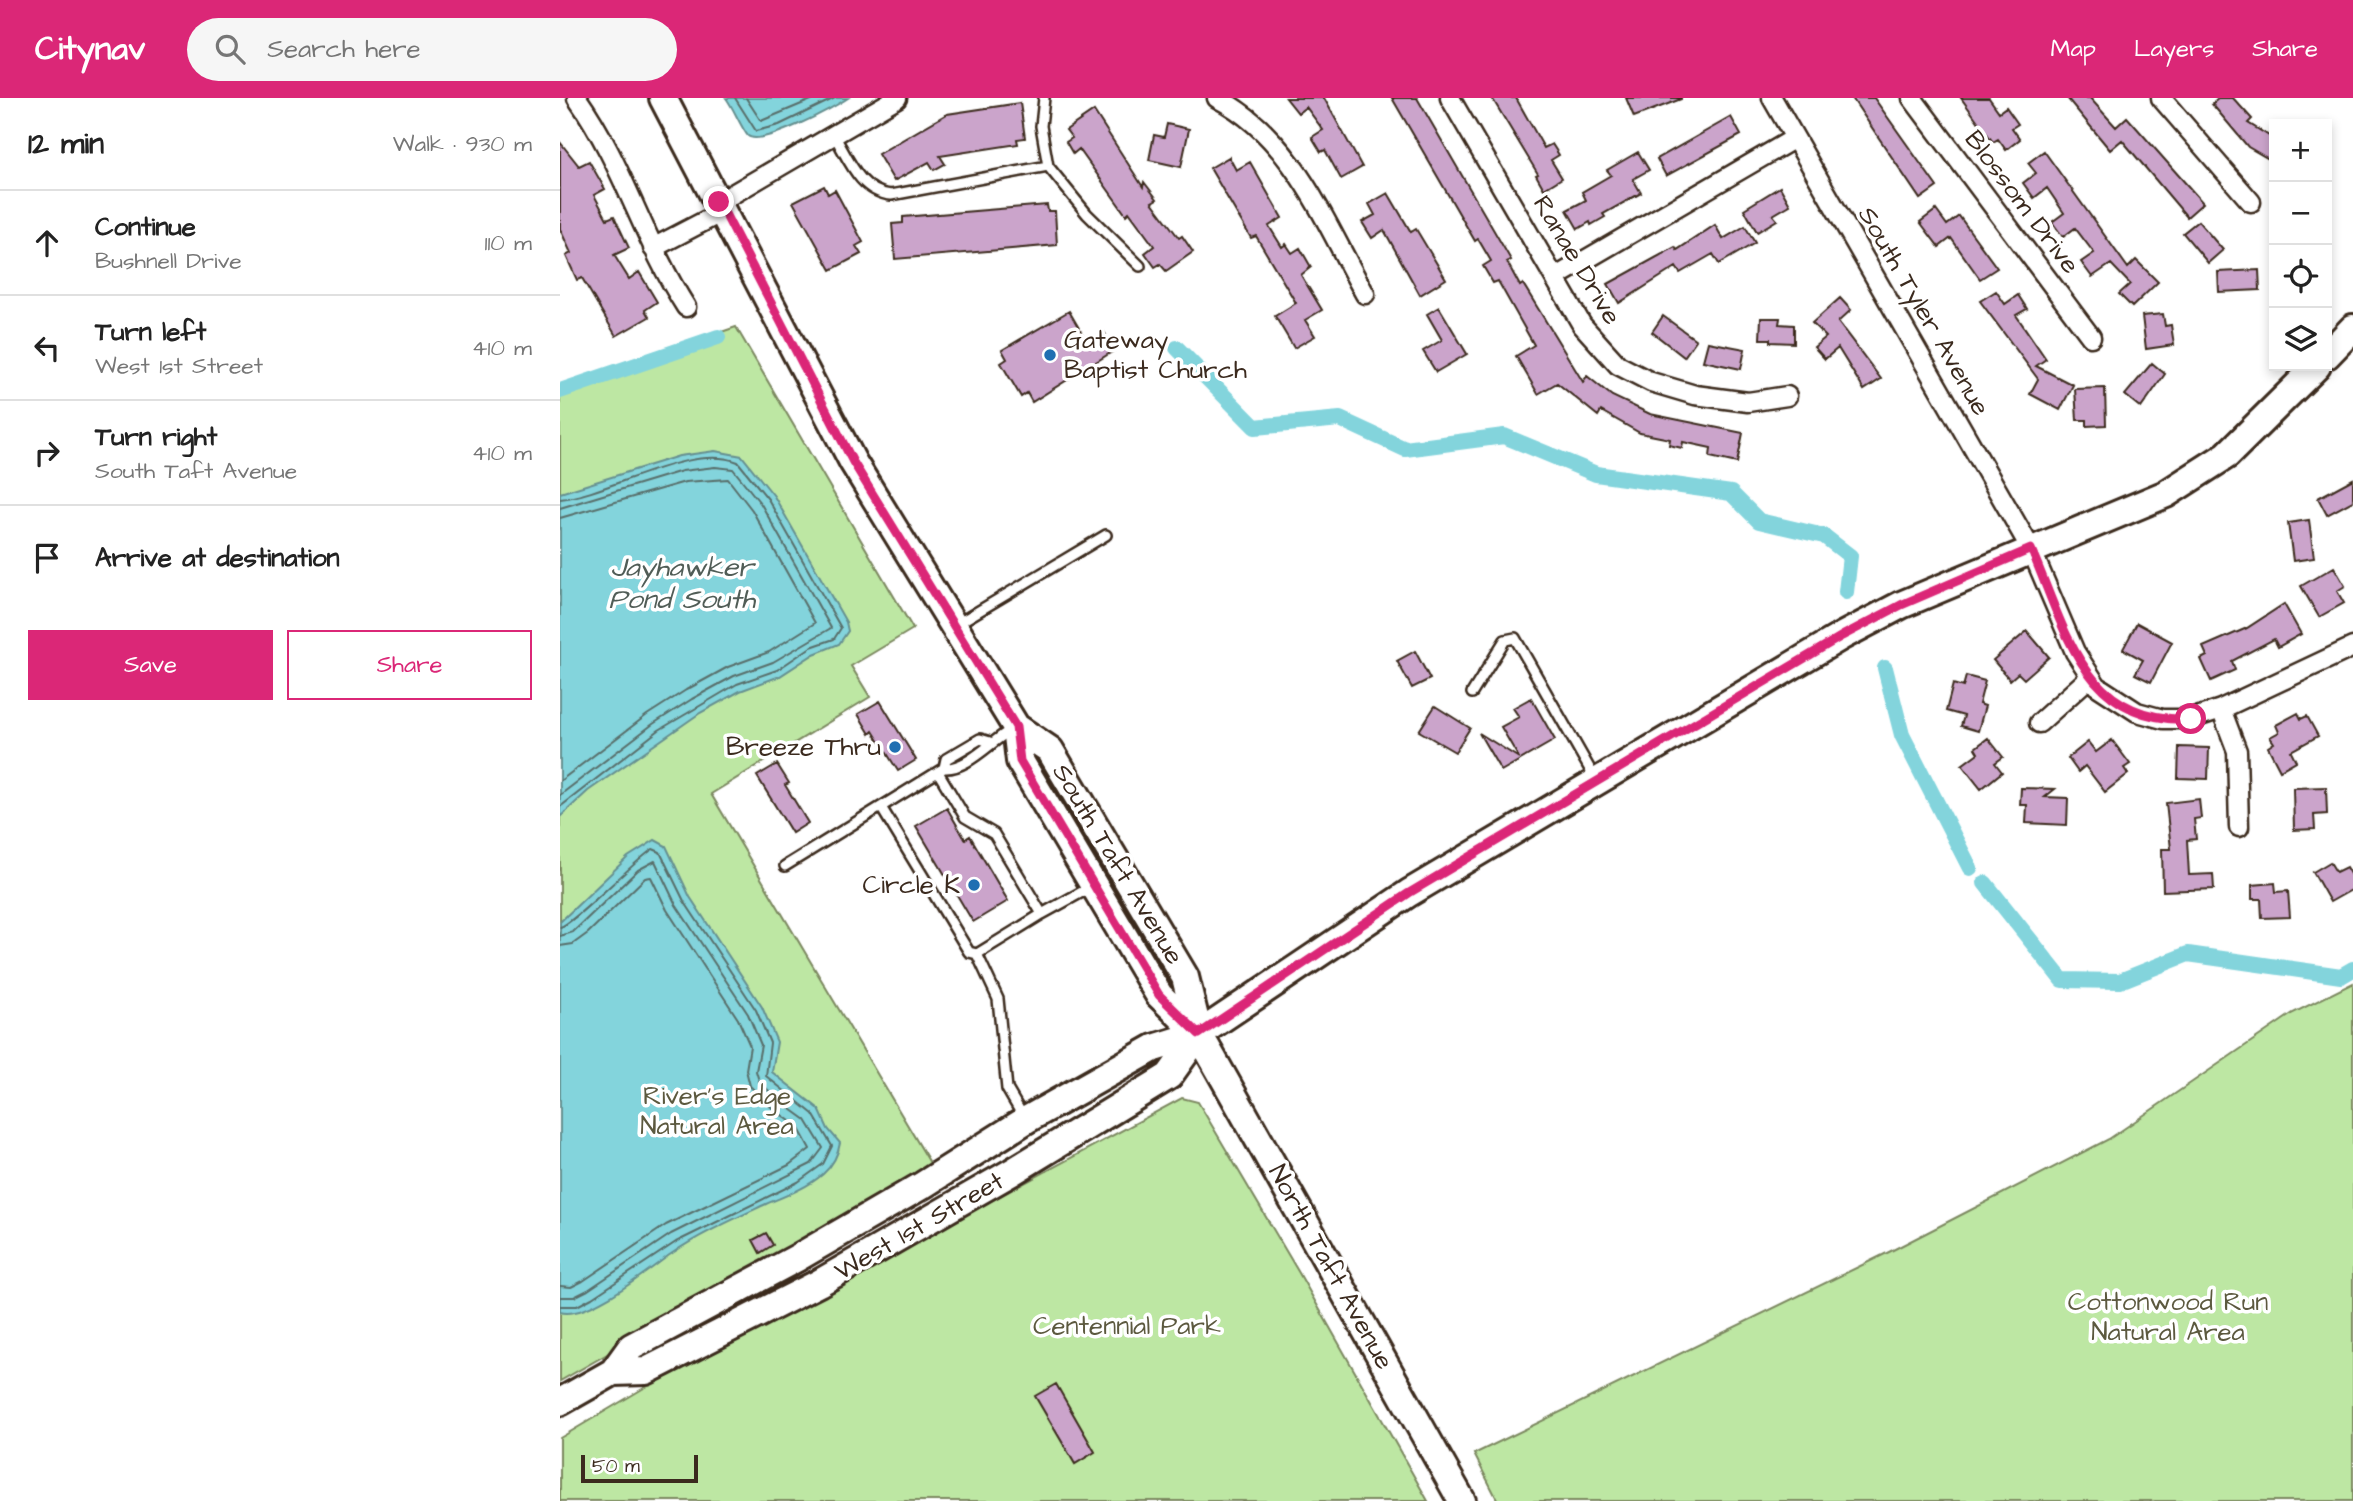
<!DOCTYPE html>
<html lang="en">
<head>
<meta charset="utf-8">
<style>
  body { margin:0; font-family:"Architects Daughter",sans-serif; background:#f6f6f6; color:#222 }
  .controls { position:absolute; right:21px; top:21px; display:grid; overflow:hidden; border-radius:0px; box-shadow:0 4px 10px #0003 }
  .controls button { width:63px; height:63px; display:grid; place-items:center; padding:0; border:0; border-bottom:2px solid #e0e0e0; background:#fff; color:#222; font:35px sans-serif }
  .scale { position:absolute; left:21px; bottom:18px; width:117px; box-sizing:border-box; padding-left:7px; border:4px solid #3b2a1e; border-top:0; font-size:19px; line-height:24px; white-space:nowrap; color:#3b2a1e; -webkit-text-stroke:5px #fff; paint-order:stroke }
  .stop { position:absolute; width:21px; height:21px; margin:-16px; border:5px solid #db2777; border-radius:50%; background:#fff }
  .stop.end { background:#db2777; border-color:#fff; box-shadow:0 2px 7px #0008 }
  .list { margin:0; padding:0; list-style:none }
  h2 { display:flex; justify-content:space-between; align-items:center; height:91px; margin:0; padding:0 28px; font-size:30px }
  h2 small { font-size:23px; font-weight:400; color:#767676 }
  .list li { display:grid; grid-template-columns:46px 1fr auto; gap:21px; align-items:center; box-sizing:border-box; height:105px; padding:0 28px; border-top:2px solid #e0e0e0 }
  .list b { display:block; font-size:26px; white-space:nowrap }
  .list p { margin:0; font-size:23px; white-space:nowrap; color:#767676 }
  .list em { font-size:23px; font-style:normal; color:#767676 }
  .actions { display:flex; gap:14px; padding:21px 28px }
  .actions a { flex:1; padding:16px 0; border:2px solid #db2777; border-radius:0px; text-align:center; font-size:24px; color:#db2777 }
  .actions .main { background:#db2777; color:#fff }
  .icon { flex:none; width:38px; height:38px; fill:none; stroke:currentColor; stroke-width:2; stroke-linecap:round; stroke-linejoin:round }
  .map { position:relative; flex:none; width:1793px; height:1403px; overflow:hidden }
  header { display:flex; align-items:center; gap:42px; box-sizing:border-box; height:98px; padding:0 35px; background:#db2777; color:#fff }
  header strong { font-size:33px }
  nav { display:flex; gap:38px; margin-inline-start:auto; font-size:24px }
  .search { width:490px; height:63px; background:#f6f6f6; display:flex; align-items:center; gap:18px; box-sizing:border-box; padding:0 24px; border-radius:38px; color:#767676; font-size:26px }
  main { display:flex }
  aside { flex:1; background:#fff }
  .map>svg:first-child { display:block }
</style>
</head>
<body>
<header>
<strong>Citynav</strong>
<div class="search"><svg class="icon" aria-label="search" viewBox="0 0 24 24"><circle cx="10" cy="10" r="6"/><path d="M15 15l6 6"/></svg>Search here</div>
<nav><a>Map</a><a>Layers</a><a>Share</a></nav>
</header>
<main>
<aside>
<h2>12 min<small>Walk · 930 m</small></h2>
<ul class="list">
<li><svg class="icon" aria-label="ahead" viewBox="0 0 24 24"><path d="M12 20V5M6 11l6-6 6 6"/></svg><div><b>Continue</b><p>Bushnell Drive</p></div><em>110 m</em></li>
<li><svg class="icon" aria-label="left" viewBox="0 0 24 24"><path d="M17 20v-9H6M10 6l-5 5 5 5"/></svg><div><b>Turn left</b><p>West 1st Street</p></div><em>410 m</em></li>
<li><svg class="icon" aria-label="right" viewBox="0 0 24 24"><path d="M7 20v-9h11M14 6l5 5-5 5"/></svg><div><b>Turn right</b><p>South Taft Avenue</p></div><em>410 m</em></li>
<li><svg class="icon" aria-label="arrive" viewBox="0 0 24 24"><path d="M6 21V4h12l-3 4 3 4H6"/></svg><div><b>Arrive at destination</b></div></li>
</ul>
<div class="actions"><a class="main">Save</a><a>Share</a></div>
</aside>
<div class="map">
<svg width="1793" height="1403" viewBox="0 0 1793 1403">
  <rect width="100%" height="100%" fill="#fff"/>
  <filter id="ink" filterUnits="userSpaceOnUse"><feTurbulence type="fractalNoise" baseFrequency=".0143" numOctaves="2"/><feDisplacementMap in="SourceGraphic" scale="14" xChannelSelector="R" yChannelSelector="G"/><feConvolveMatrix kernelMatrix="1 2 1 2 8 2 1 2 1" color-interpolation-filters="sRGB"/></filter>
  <g filter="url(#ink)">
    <path fill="#bde7a3" stroke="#7c8860" stroke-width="2" d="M176,229L353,531L291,568L310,599L151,696L373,1070L0,1283V289Z
      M1793,885V1403H938L914,1356L1329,1154L1549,1041L1733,915Z
      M622,1000L638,1004L739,1175L868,1403H0V1340L84,1290Z"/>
    <path fill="#83d4dc" stroke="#669090" stroke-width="2" d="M166,0H288C275,9 201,49 188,38C182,31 173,9 166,0Z
      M155,353L182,358L214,398L286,524L288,533L279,546L254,556L220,578L180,593L140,615L28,693L0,719V395L119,358Z
      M95,742L106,748L130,799L202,909L217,944L212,974L259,1011L268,1031L280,1045C278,1058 273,1067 263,1076C247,1090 225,1098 206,1106C174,1121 140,1136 111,1156C88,1172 27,1223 0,1214V824L68,759Z"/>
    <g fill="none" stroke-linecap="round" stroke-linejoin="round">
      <path stroke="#586e6a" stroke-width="2" d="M175,0L196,33L219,27L275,0
        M186,0L201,23L256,0
        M0,401C50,396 130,345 178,364L208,401L281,530L274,541L251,549L217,572L177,586L99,632L0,709
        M0,410L122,373L155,369L173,371L201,406L271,530L213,564L174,578L132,601L93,626L0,697
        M0,420L125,384L168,381L192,412L255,525L209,554L168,569L126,592L87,617L0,683
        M0,829C11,828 73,764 93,751L100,754L124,803L196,912L210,945L206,978L253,1016L272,1048L263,1066L238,1084L116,1144L32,1200L17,1208H0
        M0,838L13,834L78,772L95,763L116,807L188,916L201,947L196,973L199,983L217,1001L246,1022L263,1050L251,1066L111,1136L28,1192L14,1199H0
        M0,848L13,846L28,835L85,780L91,779L107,812L178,921L190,948L186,972L190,988L211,1009L238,1029L250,1051L229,1067L106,1127L23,1183L11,1189L0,1188"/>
      <path stroke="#83d4dc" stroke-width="16" d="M617,250L695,329L780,321L845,351L944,338L1036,376L1171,395L1199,423L1264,438L1290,458L1286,494
        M0,293L158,239
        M1325,570L1342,637L1410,770
        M1425,785L1502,882L1560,883L1628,856L1781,878L1793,871"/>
    </g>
    <path fill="#cba4cb" stroke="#3b2a1e" stroke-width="2" d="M726,0H764L802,69L781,81L765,52L761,54L752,39L763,32L746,9L738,15Z
      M832,0H857L951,162L947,164L960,188L963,186L1023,284L1027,278L1052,298L1090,316L1183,335L1177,365L1150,359L1151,350L1123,344L1122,350L1109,347L1110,341L1080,335L1041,313L1038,318L997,285L978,296L956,258L974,247L938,183L933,185L923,168L931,163L918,141L915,143Z
      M932,0H956L984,50L992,46L999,57L991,62L1002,80L984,91L976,77L978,76Z
      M1066,0H1121V1L1074,19Z
      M1292,0H1314L1377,89L1360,101Z
      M1401,0H1429L1439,14L1446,9L1458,26L1452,30L1460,41L1446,52L1438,41L1433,44Z
      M1507,0H1530L1556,29L1567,19L1643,105L1627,119L1562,42L1550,52Z
      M1659,0H1673L1692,21L1688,25L1714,41V64L1688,49L1652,6Z
      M460,5L465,40L457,41L458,46L380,58L385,66L374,72L369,64L334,83L318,56L387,16Z
      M534,13L583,89L584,84L597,101L592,104L619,140L622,138L633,154L606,173L600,166L595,169L585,155L594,148L569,114L566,117L519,51L513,56L506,44L512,40L506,32Z
      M1171,19L1181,37L1106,78L1097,61Z
      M607,26L629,31L621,69L589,62L594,37L604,39Z
      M0,44L19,68L29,63L45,91L34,97L47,121L54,118L69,150L54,157L69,181L79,174L97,204L85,212L89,219L56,238L22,180L17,182L6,158L11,155L0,131Z
      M1484,53L1568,170L1576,162L1598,184L1572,209L1559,196L1570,186L1551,166L1532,179L1521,164L1534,155L1515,130L1503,139L1492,124L1504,115L1487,90L1474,100L1463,85L1476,75L1468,65Z
      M1078,54L1089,72L1073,81L1081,95L1043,116L1045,119L1031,127L1030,124L1018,131L1007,112L1026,102L1022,94L1051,77L1047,72Z
      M669,59L676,72L690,64L722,120L709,128L722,149L726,146L732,155L740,150L751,169L741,177L762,212L745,222L755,238L734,250L715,218L736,205L696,138L691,140L650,70Z
      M264,88L268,96L275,92L303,144L296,148L301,156L271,172L233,104Z
      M1220,89L1230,107L1213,117L1217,122L1197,134L1184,111Z
      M828,95L851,134L856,131L886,181L860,197L824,132L812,140L802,124L815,117L809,106Z
      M487,107L488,113H495L497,147L335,161L332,126L343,125V119Z
      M1376,112L1387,127L1399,118L1437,170L1420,181L1391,140L1379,149L1360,124Z
      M1638,123L1663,152L1648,165L1623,135Z
      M1155,127L1163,141L1185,128L1195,145L1159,166L1153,156L1120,175L1116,169L1059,205L1048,186L1115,149L1117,152Z
      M1699,172L1700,192L1659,194L1658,174Z
      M1436,193L1445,206L1458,197L1467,211L1456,217L1486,261L1476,268L1513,287L1500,312L1470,296L1478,281L1420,203Z
      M1280,200L1291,212L1278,224L1321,281L1304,292L1278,250L1265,261L1254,249L1266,239L1252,225Z
      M879,209L907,256L876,274L863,253L882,242L867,216Z
      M509,213L527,244L544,234L555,252L472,304L467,295L461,299L441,265L447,261L442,252Z
      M1603,216L1605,228L1611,227L1614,247L1586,251L1582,218Z
      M1103,218L1136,242L1124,259L1092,234Z
      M1201,220H1220L1219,226L1234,227V245L1210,244V241H1200Z
      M1148,244L1185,251L1181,271L1143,263Z
      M1592,265L1605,276L1581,310L1565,297Z
      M1545,290L1546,327L1527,328V322H1517L1515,291Z
      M1793,381V403L1767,417L1758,400Z
      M1749,422L1754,460L1733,463L1728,425Z
      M1774,469L1785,488L1777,493L1784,505L1759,519L1741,488Z
      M1724,506L1741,536L1718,549L1714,541L1672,563L1675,572L1651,583L1641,561L1647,558L1643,549L1687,530Z
      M1577,525L1612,544L1591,584L1575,576L1583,562L1563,551Z
      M1467,533L1489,559L1464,581L1458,575L1450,582L1433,562Z
      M855,553L870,581L852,590L837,563Z
      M1406,578L1425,583L1419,606L1425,608L1418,633L1401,628L1404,618L1386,613L1393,586L1403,589Z
      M971,600L995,642L941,673L919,635L959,660L941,629L959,619L953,610Z
      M320,603L356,662L338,673L313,633L310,636L298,616Z
      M875,608L910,630L895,654L859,633Z
      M1738,615L1741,621L1747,618L1758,638L1731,653L1736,663L1720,672L1708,649L1714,645L1710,639L1719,634L1716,627Z
      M1428,640L1443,659L1435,665L1442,674L1421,691L1402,667L1418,655L1415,650Z
      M1552,642L1570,666L1564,670L1568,676L1545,694L1525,668L1518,674L1508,660L1528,644L1536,654Z
      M1619,649L1649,650L1648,681L1618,680Z
      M217,666L229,685L225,687L248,725L232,735L197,678Z
      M1766,689L1767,716L1754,717L1755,731L1734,732L1733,690Z
      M1461,690L1495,691L1485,699L1508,700L1507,727L1466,725L1467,707H1460Z
      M1639,701L1641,720L1634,721L1636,741L1627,742L1629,777L1653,776L1654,791L1603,793L1602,751H1611L1606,705Z
      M387,710L405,741L410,738L448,803L413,824L356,728Z
      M1770,764L1776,774L1786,769L1793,781V791L1770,804L1753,774Z
      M1715,785L1716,794L1728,793L1730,819L1702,820L1701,801H1692V787Z
      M206,1135L213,1147L200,1155L193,1142Z
      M496,1286L535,1354L515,1366L475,1298Z"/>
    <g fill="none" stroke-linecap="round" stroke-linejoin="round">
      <defs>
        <path id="service" d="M484,0L481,28L488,68L527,116L580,168
          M274,37C289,62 300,94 331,97L488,68
          M397,526L546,437
          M912,595L945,542L955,540L1036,682
          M430,644L420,641L386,661L384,670C407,672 431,643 451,632
          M378,674L405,719L434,736L482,816L531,789
          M321,709L409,854L417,856L482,816
          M225,768L384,670
          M417,856L438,901L447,991L464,1020"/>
        <path id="minor" d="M17,0C63,65 83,142 126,209
          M657,0C733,39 765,125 805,196
          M890,0L1022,227L1058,267L1091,284L1135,297L1188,304L1227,298
          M1212,0L1471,451L1515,554L1537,588L1577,614L1603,621H1631L1661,611L1793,549
          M1352,0L1531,239
          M1601,0L1691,104
          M159,104L337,0
          M93,150L164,113
          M996,179L1235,40
          M1661,611L1677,653L1679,729
          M1479,625L1530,579"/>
        <path id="secondary" d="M103,0L293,364L456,629L490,652L625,879L639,936L902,1403
          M1767,257L1793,230
          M456,629L460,663L599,897L639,936
          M53,1274L86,1273L259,1185L452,1074L609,978L639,936
          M0,1304L53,1274L71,1249L237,1160L363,1087L466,1022L594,950L639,936L849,795L1282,538L1341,507L1606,396L1667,357L1757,268"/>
      </defs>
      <use href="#service" stroke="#3b2a1e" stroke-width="14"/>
      <use href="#minor" stroke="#3b2a1e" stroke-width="23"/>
      <use href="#secondary" stroke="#3b2a1e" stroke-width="32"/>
      <use href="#service" stroke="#fff" stroke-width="9"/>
      <use href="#minor" stroke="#fff" stroke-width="18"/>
      <use href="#secondary" stroke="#fff" stroke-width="26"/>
    </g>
  </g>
  <g fill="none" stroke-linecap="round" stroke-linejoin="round" filter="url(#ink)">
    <path stroke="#db2777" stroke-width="9" d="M159,104L293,364L456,629L460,663L599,897L639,936L849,795L1282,538L1341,507L1471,451C1506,531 1523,626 1631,621"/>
  </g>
  <g fill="#1f6fb2" stroke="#fff" stroke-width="2.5">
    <circle cx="490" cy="257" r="7"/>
    <circle cx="335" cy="649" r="7"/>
    <circle cx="414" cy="787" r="7"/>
  </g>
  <g text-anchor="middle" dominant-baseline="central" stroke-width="7" stroke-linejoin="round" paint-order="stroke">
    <g font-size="26" fill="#3b2a1e" stroke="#fff">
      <text transform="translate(1462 104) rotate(53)">Blossom Drive</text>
      <text transform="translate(1017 162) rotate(59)">Ranae Drive</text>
      <text transform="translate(1364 213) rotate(60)">South Tyler Avenue</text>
      <text transform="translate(558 766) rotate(59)">South Taft Avenue</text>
      <text transform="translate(359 1128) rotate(-30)">West 1st Street</text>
      <text transform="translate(771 1169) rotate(61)">North Taft Avenue</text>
    </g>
    <g font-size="26" fill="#3b2a1e" stroke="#fff" text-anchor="end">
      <text x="504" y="242" text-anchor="start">Gateway<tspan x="504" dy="30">Baptist Church</tspan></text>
      <text x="321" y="649">Breeze Thru</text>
      <text x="400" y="787">Circle K</text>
    </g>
    <g font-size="26" fill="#5c593f" stroke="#fff">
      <text x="157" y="998">River's Edge<tspan x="157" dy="30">Natural Area</tspan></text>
      <text x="1608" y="1204">Cottonwood Run<tspan x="1608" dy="30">Natural Area</tspan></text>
      <text x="567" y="1228">Centennial Park</text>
    </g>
    <g font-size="28" font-style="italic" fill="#515d57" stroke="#fff">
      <text x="122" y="469">Jayhawker<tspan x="122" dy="32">Pond South</tspan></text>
    </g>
  </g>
</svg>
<div class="controls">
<button>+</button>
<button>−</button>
<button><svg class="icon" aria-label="locate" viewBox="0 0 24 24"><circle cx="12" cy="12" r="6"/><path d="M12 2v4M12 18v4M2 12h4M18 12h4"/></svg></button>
<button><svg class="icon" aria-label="layers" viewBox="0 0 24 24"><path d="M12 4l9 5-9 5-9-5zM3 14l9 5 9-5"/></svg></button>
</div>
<div class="scale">50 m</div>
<div class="stop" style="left:1631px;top:621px"></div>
<div class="stop end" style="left:159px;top:104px"></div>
</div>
</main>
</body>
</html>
